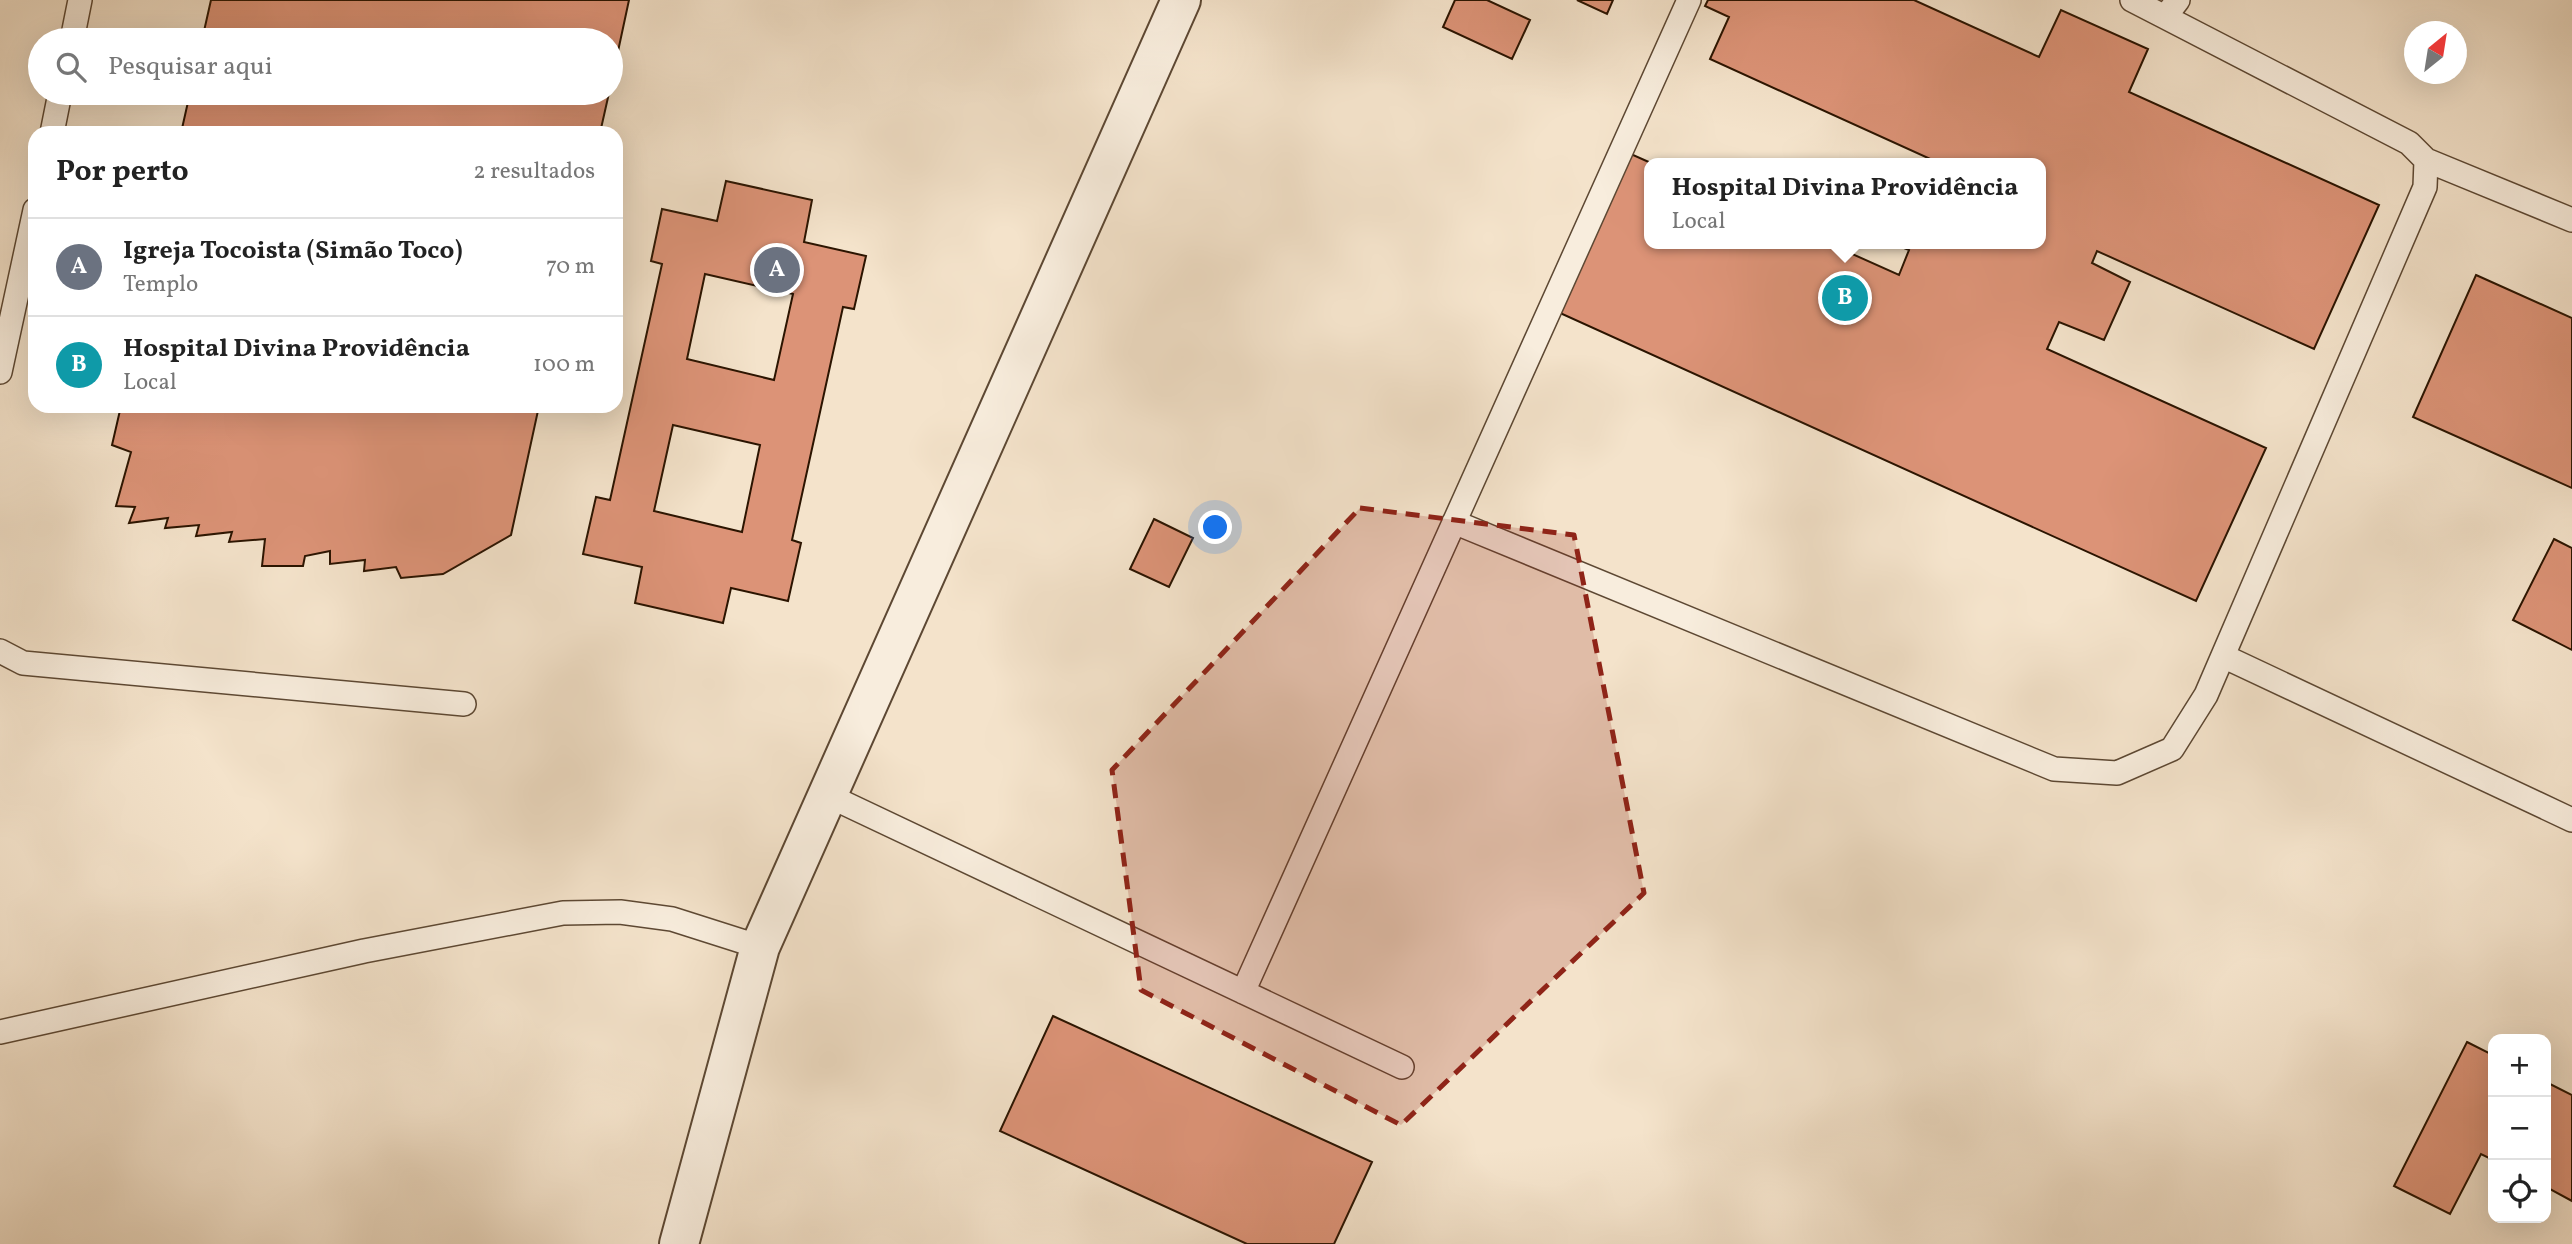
<!DOCTYPE html>
<html lang="pt">
<head>
<meta charset="utf-8">
<style>
  body { margin:0; font-family:Vollkorn,serif; background:#f2f2f2; color:#222 }
  .controls { position:absolute; right:21px; bottom:21px; display:grid; overflow:hidden; border-radius:14px; box-shadow:0 7px 28px #0002 }
  .controls button { width:63px; height:63px; display:grid; place-items:center; padding:0; border:0; border-bottom:2px solid #e0e0e0; background:#fff; color:#222; font:35px sans-serif }
  .compass { position:absolute; left:2404px; top:21px; width:63px; height:63px; border-radius:50%; background:#fff; box-shadow:0 7px 28px #0002; rotate:30deg }
  .you { position:absolute; left:1216px; top:528px; width:24px; height:24px; margin:-18px; border:5px solid #fff; border-radius:50%; background:#1a73e8; box-shadow:0 0 0 10px #1a73e833 }
  .badge { display:grid; place-items:center; width:46px; height:46px; border-radius:50%; background:#d93025; color:#fff; font-size:23px; font-weight:700 }
  .pin { position:absolute; translate:-50% -50%; border:4px solid #fff; box-shadow:0 2px 7px #0006 }
  .popup { position:absolute; left:1644px; top:158px; width:402px; height:91px; box-sizing:border-box; display:grid; place-content:center; border-radius:14px; background:#fff; filter:drop-shadow(0 2px 5px #0005); font-size:23px; white-space:nowrap; color:#767676 }
  .popup b { font-size:26px; color:#222 }
  .popup::after { content:''; position:absolute; left:50%; top:100%; margin-left:-14px; border:14px solid transparent; border-top-color:#fff }
  .list { margin:0; padding:0; list-style:none }
  h2 { display:flex; justify-content:space-between; align-items:center; height:91px; margin:0; padding:0 28px; font-size:30px }
  h2 small { font-size:23px; font-weight:400; color:#767676 }
  .list li { display:grid; grid-template-columns:46px 1fr auto; gap:21px; align-items:center; box-sizing:border-box; height:98px; padding:0 28px; border-top:2px solid #e0e0e0 }
  .list b { display:block; font-size:26px; white-space:nowrap }
  .list p { margin:0; font-size:23px; white-space:nowrap; color:#767676 }
  .list em { font-size:23px; font-style:normal; color:#767676 }
  .icon { flex:none; width:38px; height:38px; fill:none; stroke:currentColor; stroke-width:2; stroke-linecap:round; stroke-linejoin:round }
  .map { position:relative; flex:none; width:2572px; height:1244px; overflow:hidden }
  .search { position:absolute; background:#fff; box-shadow:0 7px 28px #0002; left:28px; top:28px; width:595px; height:77px; display:flex; align-items:center; gap:18px; box-sizing:border-box; padding:0 24px; border-radius:38px; color:#767676; font-size:26px }
  .panel { position:absolute; background:#fff; box-shadow:0 7px 28px #0002; left:28px; top:126px; width:595px; height:287px; border-radius:21px }
  .map>svg:first-child { display:block }
</style>
</head>
<body>
<div class="map">
<svg width="2572" height="1244" viewBox="0 0 2572 1244">
  <rect width="100%" height="100%" fill="#f4e3cb"/>
  <filter id="stains"><feTurbulence type="fractalNoise" baseFrequency=".00286" numOctaves="4"/><feColorMatrix values="0 0 0 0 .2 0 0 0 0 .09 0 0 0 0 .02 0 0 0 .5 -.17"/></filter>
  <radialGradient id="worn" r=".72"><stop offset=".6" stop-color="#630" stop-opacity="0"/><stop offset="1" stop-color="#630" stop-opacity=".3"/></radialGradient>
  <path fill="#dc9377" stroke="#2b1400" stroke-width="2" fill-rule="evenodd" d="M211,0H629L611,84V40H202Z
    M1455,0H1487L1530,20L1512,59L1443,27Z
    M1577,0H1613L1607,14Z
    M1708,0H1914L2039,57L2061,10L2148,49L2129,92L2379,205L2314,349L2097,251L2092,263L2130,282L2104,340L2059,322L2047,349L2266,448L2196,601L1560,313L1631,154L1651,163H1649V244H1830L1899,275L1909,250L1894,244H2041V163H1939L1710,59L1729,17L1705,6Z
    M190,93H609L600,133H181Z
    M726,181L812,200L804,242L866,256L854,309L843,307L792,540L801,543L788,601L731,588L723,623L635,603L642,567L583,554L596,497L610,500L662,264L651,261L662,209L717,221ZM705,274L793,294L774,380L687,359ZM673,425L760,445L742,532L654,511Z
    M2476,275L2572,318V488L2413,417Z
    M121,406H539L511,535L443,574L401,578L396,567L364,571L365,560L330,564V551L305,556L303,566H262L265,539L229,542L232,532L196,536L199,525L165,528L168,518L129,523L135,507L116,506L131,452L112,445Z
    M1154,519L1193,538L1169,587L1130,569Z
    M2554,539L2572,548V650L2513,620Z
    M1053,1016L1372,1162L1334,1244H1247L1000,1131Z
    M2467,1042L2493,1055V1160L2481,1154L2450,1214L2394,1186Z
    M2546,1082L2572,1095V1201L2546,1187Z"/>
  <g fill="none" stroke-linecap="round" stroke-linejoin="round">
    <defs>
      <path id="lane" d="M2132,0L2165,17L2178,0
        M72,40L80,0
        M52,133L60,93
        M2426,160L2572,220
        M0,372L35,210
        M1454,522L2054,769L2117,773L2172,749L2206,695L2425,187L2426,160L2409,143L2165,17
        M0,651L23,663L464,704
        M2223,656L2572,820
        M827,795L1402,1067
        M1243,992L1689,0
        M0,1032L364,951L563,913L620,912L672,919L760,947"/>
      <path id="street" d="M679,1244L760,947L1181,0"/>
    </defs>
    <use href="#lane" stroke="#5d4833" stroke-width="26"/>
    <use href="#street" stroke="#5d4833" stroke-width="42"/>
    <use href="#lane" stroke="#f8eddd" stroke-width="23"/>
    <use href="#street" stroke="#f8eddd" stroke-width="38"/>
  </g>
  <path fill="#8f2418" fill-opacity="0.2" stroke="#8f2418" stroke-width="5" stroke-dasharray="14 9" stroke-linejoin="round" d="M1360,508L1574,535L1644,893L1401,1125L1141,990L1112,770Z"/>
  <rect width="100%" height="100%" filter="url(#stains)"/>
  <rect width="100%" height="100%" fill="url(#worn)"/>
</svg>
<div class="controls">
<button>+</button>
<button>−</button>
<button><svg class="icon" aria-label="locate" viewBox="0 0 24 24"><circle cx="12" cy="12" r="6"/><path d="M12 2v4M12 18v4M2 12h4M18 12h4"/></svg></button>
</div>
<svg class="compass" viewBox="-18 -18 36 36"><path d="M0-13l5 13h-10z" fill="#e53935"/><path d="M0 13l5-13h-10z" fill="#767676"/></svg>
<div class="you"></div>
<div class="pin badge" style="left:777px;top:270px;background:#6b7280">A</div>
<div class="pin badge" style="left:1845px;top:298px;background:#0f9aa8">B</div>
<div class="popup"><b>Hospital Divina Providência</b>Local</div>
<div class="search"><svg class="icon" aria-label="search" viewBox="0 0 24 24"><circle cx="10" cy="10" r="6"/><path d="M15 15l6 6"/></svg>Pesquisar aqui</div>
<section class="panel">
<h2>Por perto<small>2 resultados</small></h2>
<ul class="list">
<li><span class="badge" style="background:#6b7280">A</span><div><b>Igreja Tocoista (Simão Toco)</b><p>Templo</p></div><em>70 m</em></li>
<li><span class="badge" style="background:#0f9aa8">B</span><div><b>Hospital Divina Providência</b><p>Local</p></div><em>100 m</em></li>
</ul>
</section>
</div>
</body>
</html>
